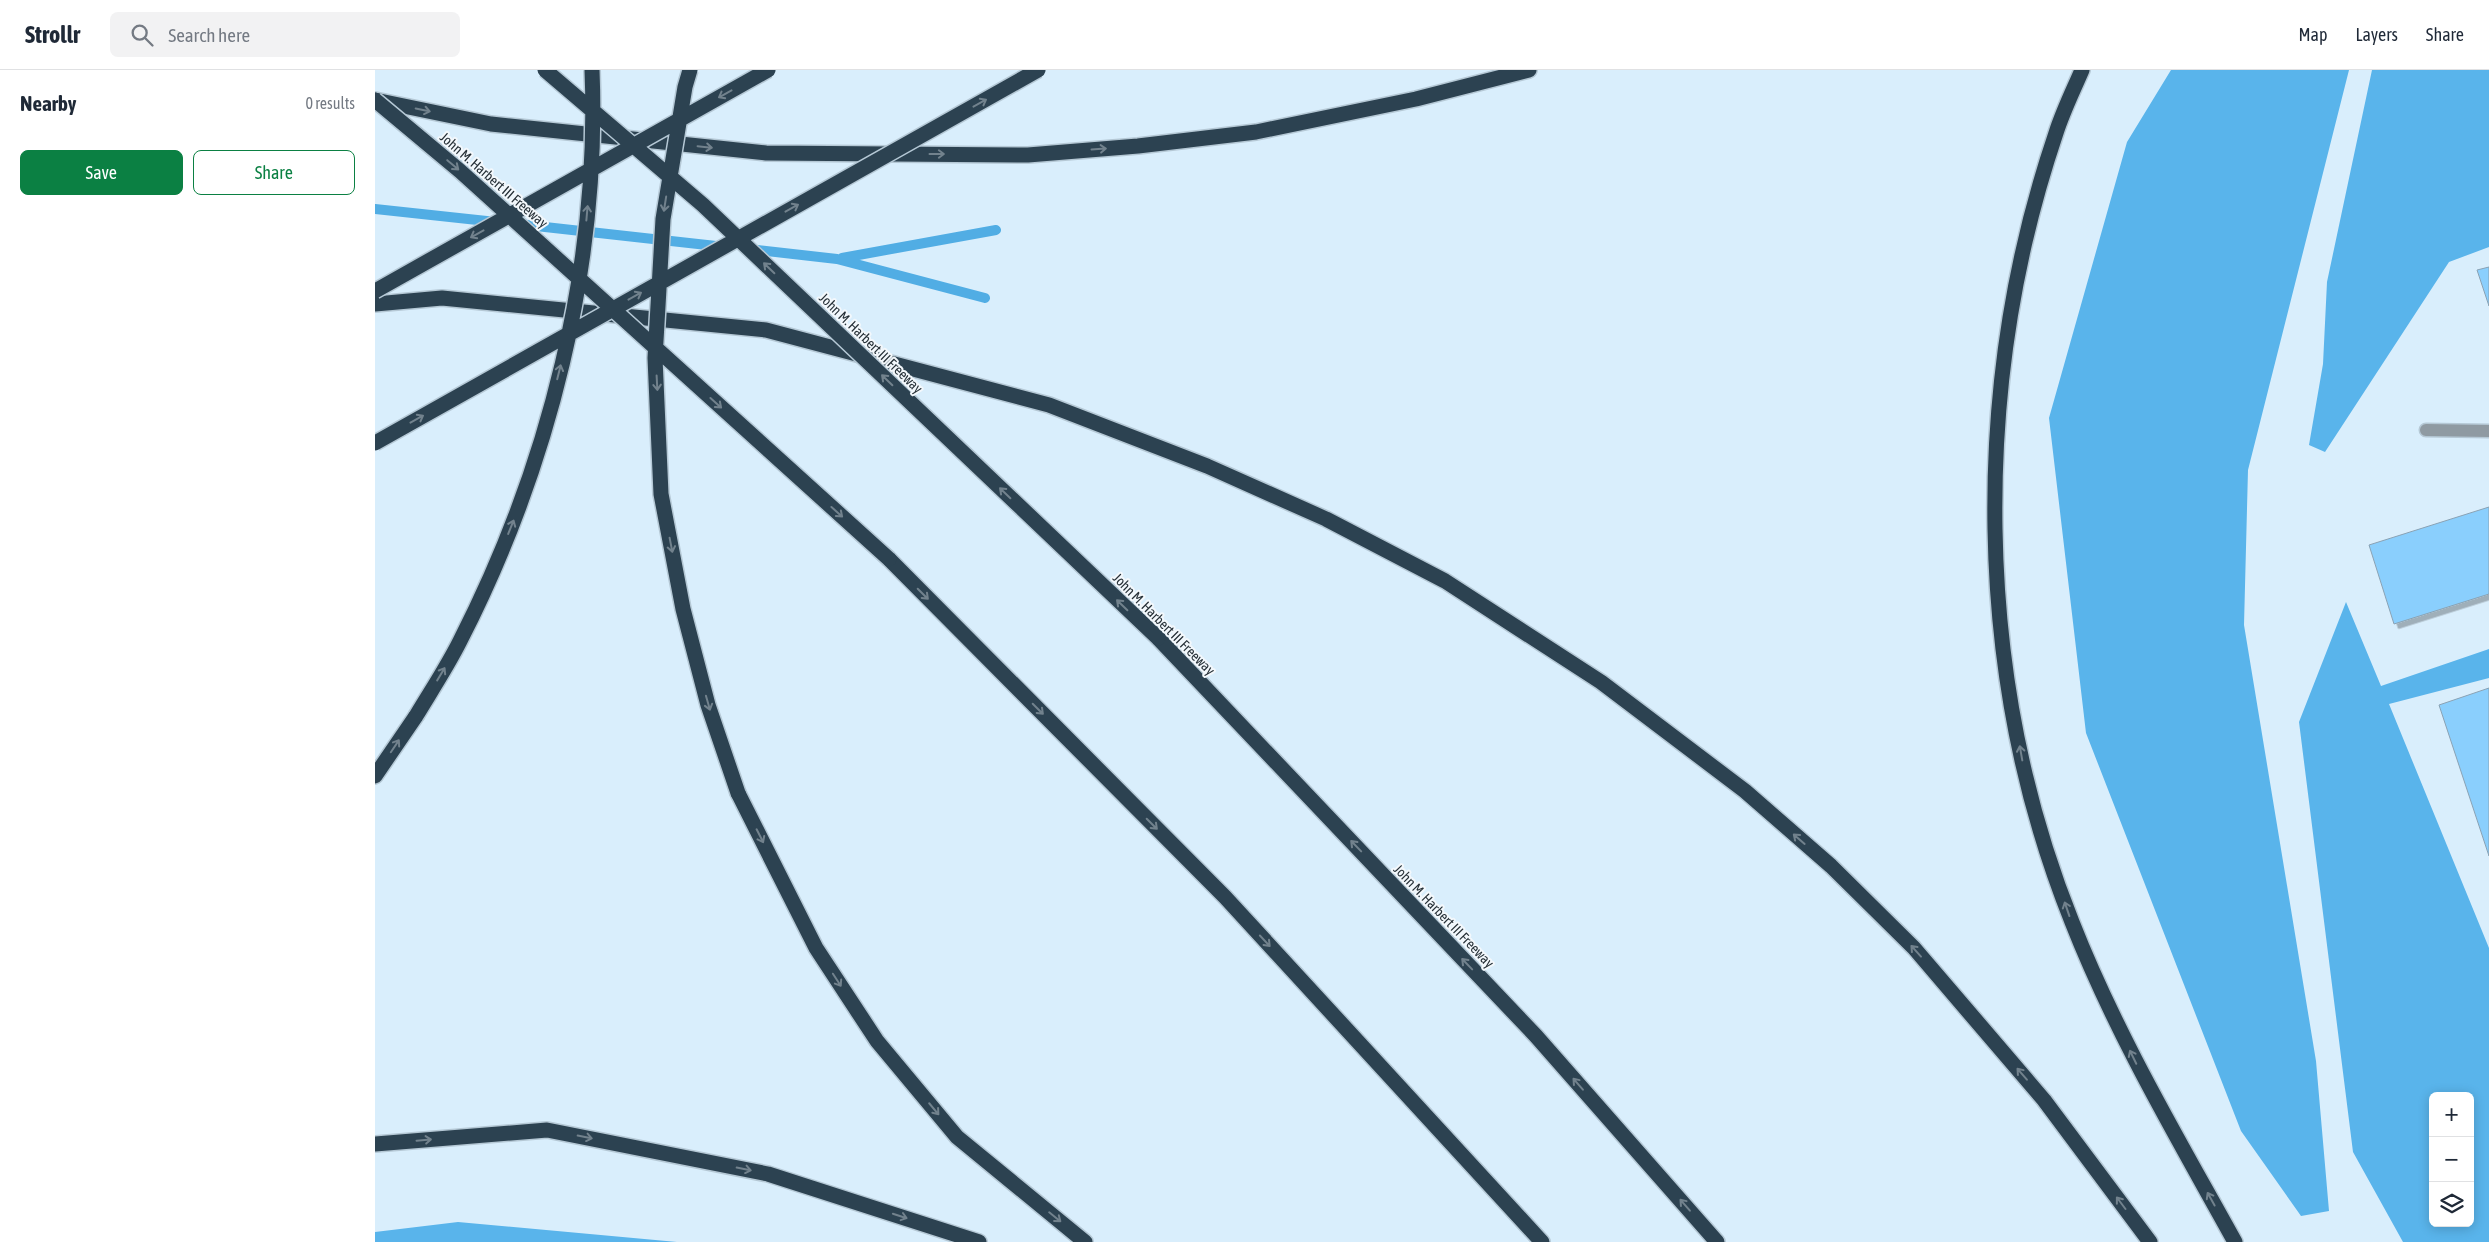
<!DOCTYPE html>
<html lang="en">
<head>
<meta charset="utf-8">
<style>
  body { margin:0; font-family:"Asap Condensed",sans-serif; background:#f2f2f3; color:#1f2937 }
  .controls { position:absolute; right:15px; bottom:15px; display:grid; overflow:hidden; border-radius:8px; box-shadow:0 2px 12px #0003 }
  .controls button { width:45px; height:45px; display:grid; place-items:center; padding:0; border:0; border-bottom:1px solid #e0e1e3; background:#fff; color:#1f2937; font:25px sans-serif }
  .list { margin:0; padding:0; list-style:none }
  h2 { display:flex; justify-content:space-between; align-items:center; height:65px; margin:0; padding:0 20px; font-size:21px }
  h2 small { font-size:16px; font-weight:400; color:#747a83 }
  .actions { display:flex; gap:10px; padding:15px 20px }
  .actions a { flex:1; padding:11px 0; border:1px solid #0b8043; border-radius:8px; text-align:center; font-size:18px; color:#0b8043 }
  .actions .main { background:#0b8043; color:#fff }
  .icon { flex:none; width:28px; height:28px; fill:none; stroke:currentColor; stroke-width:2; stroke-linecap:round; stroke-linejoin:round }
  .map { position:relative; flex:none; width:2114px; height:1172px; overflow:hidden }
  header { display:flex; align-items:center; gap:30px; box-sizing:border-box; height:70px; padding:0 25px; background:#fff; border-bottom:1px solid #e0e1e3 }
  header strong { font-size:24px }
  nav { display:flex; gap:28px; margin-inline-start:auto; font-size:18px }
  .search { width:350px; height:45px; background:#f2f2f3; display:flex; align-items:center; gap:12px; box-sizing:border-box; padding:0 18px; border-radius:8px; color:#747a83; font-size:19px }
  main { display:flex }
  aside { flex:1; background:#fff }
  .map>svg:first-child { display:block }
</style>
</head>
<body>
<header>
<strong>Strollr</strong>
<div class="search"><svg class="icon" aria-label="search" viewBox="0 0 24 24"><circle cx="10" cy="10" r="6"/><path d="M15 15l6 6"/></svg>Search here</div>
<nav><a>Map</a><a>Layers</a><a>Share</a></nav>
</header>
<main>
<aside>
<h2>Nearby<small>0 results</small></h2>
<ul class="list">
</ul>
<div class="actions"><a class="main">Save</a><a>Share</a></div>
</aside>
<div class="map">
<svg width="2114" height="1172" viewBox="0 0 2114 1172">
  <defs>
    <filter id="shadow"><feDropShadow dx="4.5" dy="4.5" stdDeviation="0" flood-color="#0004"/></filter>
  </defs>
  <rect width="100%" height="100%" fill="#d9eefc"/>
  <path fill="#59b4eb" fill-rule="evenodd" d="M1796,0H1974L1873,400L1869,555L1941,991L1954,1141L1926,1146L1866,1061L1711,663L1674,348L1752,72Z
    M1997,0H2114V177L2074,192L1950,382L1934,375L1948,294L1952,212Z
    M1971,532L2006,616L2114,579V608L2014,634L2114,878V1172H2028L1978,1082L1924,652ZM2058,1026H2095V1153H2058Z
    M83,1152L302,1172H0V1162Z"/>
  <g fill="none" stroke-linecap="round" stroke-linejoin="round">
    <path stroke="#51ade4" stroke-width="10" d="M0,139L121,152
      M143,154L350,177
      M374,179L462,189L610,228
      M467,188L621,160"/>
  </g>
  <path fill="#8acffd" stroke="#8aa2b4" filter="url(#shadow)" d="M2114,197V236L2102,200Z
    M2114,437V524L2019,554L1994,475Z
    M2114,618V786L2064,635Z"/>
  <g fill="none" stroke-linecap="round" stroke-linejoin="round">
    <defs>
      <path id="street" d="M2051,360L2114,361"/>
      <path id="highway" d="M1707,0C1698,21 1688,41 1681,63C1596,314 1598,605 1697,852C1741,964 1802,1067 1860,1172
        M0,30L116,54L391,83L653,85L763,76L881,62L1041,29L1154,0
        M0,234L67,228L391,260L674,335L832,396L951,449L1070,511L1226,612L1370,721L1456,796L1539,878L1669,1030L1775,1172
        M514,489L850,827L1167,1172
        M783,568L1161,966L1342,1172
        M0,706L41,646
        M363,723L441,878L502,971L582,1067L710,1172
        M0,1074L172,1060L393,1104L604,1172"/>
    </defs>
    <use href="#street" stroke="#b5c8d5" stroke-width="15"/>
    <use href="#highway" stroke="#b5c8d5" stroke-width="18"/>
    <use href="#street" stroke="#8f9aa2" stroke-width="12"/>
    <use href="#highway" stroke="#2c4251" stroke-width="15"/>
    <defs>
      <path id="highway-bridge" d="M170,0L328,135L783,568
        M315,0L310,17L288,149L280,288L286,424L308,539L333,635L363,723
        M0,30L85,101L514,489
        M0,221L393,0
        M0,373L663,0
        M41,646C56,621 72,597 85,571C174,397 225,195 217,0"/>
    </defs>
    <use href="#highway-bridge" stroke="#b5c8d5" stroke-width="18" stroke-linecap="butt"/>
    <use href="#highway-bridge" stroke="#2c4251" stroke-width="15"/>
  </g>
  <defs><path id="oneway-shaft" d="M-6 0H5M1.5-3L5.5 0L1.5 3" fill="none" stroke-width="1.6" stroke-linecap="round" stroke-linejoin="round" transform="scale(1.25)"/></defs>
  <g stroke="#72828d">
    <use href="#oneway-shaft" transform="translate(350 24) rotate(151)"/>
    <use href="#oneway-shaft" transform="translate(605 33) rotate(-29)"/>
    <use href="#oneway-shaft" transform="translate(48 40) rotate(12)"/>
    <use href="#oneway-shaft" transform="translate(330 77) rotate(6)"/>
    <use href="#oneway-shaft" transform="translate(724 79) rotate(-4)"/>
    <use href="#oneway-shaft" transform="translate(562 84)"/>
    <use href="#oneway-shaft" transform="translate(78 95) rotate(40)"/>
    <use href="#oneway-shaft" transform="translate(290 134) rotate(99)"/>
    <use href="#oneway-shaft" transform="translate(417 138) rotate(-29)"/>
    <use href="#oneway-shaft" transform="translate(212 143) rotate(-85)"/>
    <use href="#oneway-shaft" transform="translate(102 164) rotate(151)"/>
    <use href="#oneway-shaft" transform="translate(394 198) rotate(-136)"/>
    <use href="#oneway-shaft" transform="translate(260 226) rotate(-29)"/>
    <use href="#oneway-shaft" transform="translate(184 302) rotate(-76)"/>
    <use href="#oneway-shaft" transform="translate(512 310) rotate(-136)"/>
    <use href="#oneway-shaft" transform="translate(282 313) rotate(87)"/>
    <use href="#oneway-shaft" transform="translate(341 333) rotate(42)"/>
    <use href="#oneway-shaft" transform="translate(42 349) rotate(-29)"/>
    <use href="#oneway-shaft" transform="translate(630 423) rotate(-136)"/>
    <use href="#oneway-shaft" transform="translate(462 442) rotate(42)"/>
    <use href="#oneway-shaft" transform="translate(136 457) rotate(-68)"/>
    <use href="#oneway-shaft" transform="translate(296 475) rotate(79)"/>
    <use href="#oneway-shaft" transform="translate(548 524) rotate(45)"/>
    <use href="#oneway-shaft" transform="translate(747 535) rotate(-136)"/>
    <use href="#oneway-shaft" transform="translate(66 604) rotate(-59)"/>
    <use href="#oneway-shaft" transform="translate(333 633) rotate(74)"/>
    <use href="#oneway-shaft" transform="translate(663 639) rotate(45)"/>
    <use href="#oneway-shaft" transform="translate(20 676) rotate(-56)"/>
    <use href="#oneway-shaft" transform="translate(1646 683) rotate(-100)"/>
    <use href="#oneway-shaft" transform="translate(777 754) rotate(45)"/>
    <use href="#oneway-shaft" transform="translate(385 766) rotate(63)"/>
    <use href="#oneway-shaft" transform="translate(1424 769) rotate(-139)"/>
    <use href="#oneway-shaft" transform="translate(981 776) rotate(-134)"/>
    <use href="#oneway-shaft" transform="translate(1692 839) rotate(-109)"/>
    <use href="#oneway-shaft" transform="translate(890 871) rotate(47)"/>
    <use href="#oneway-shaft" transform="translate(1541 881) rotate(-132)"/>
    <use href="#oneway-shaft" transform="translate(1092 894) rotate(-134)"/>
    <use href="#oneway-shaft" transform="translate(462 910) rotate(57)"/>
    <use href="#oneway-shaft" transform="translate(1758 987) rotate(-116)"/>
    <use href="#oneway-shaft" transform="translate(1647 1004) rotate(-131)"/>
    <use href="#oneway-shaft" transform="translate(1203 1014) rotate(-131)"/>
    <use href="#oneway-shaft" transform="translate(559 1039) rotate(50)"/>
    <use href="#oneway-shaft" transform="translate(210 1067) rotate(11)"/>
    <use href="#oneway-shaft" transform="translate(49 1070) rotate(-5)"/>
    <use href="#oneway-shaft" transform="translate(369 1099) rotate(11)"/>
    <use href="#oneway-shaft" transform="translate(1836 1129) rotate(-119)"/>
    <use href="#oneway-shaft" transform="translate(1746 1133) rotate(-127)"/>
    <use href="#oneway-shaft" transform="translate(1310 1135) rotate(-131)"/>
    <use href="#oneway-shaft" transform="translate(525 1146) rotate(18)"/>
    <use href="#oneway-shaft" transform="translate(680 1147) rotate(39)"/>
  </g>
  <g text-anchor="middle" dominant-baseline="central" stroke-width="4" stroke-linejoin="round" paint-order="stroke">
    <g font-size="14" fill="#263037" stroke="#f3f8fc">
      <text transform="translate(119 110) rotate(41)">John M. Harbert III Freeway</text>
      <text transform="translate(496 273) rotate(44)">John M. Harbert III Freeway</text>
      <text transform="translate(789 554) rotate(45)">John M. Harbert III Freeway</text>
      <text transform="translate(1069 846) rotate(46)">John M. Harbert III Freeway</text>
    </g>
  </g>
</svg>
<div class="controls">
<button>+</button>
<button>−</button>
<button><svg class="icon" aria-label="layers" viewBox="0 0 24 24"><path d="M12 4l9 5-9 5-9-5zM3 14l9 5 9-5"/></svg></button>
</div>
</div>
</main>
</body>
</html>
